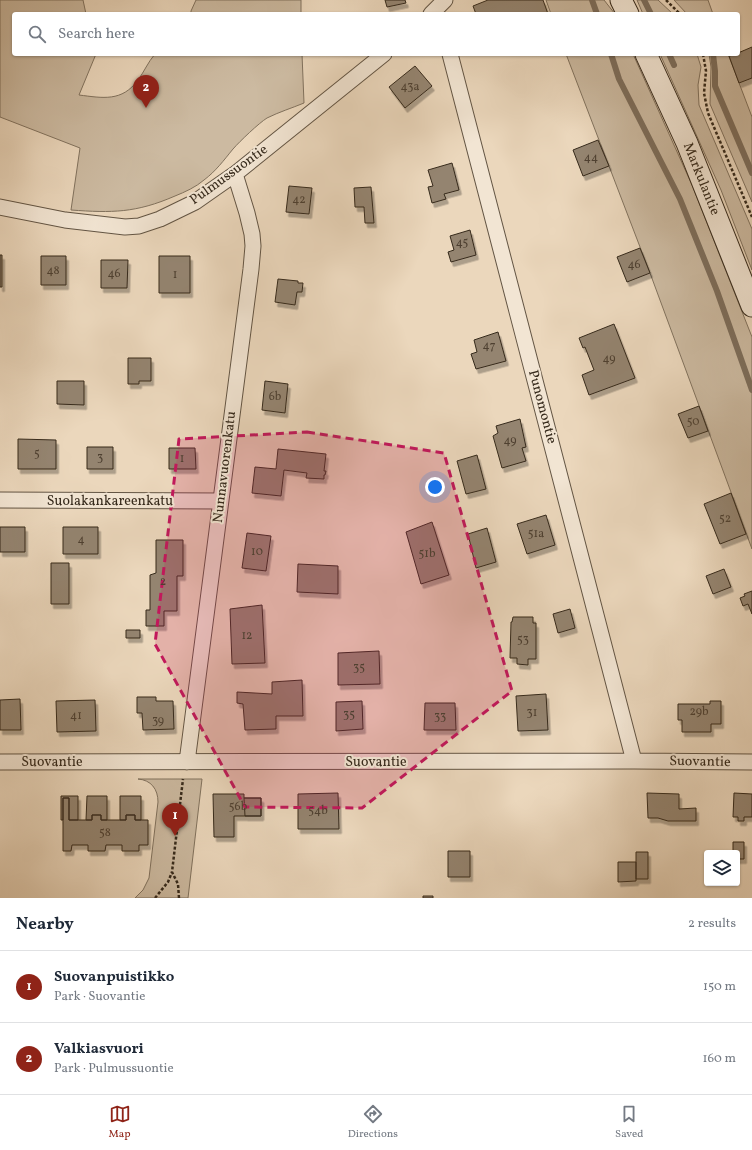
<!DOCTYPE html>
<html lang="en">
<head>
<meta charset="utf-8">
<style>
  body { margin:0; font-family:Vollkorn,serif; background:#f6f6f7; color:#1f2937 }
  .controls { position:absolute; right:12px; bottom:12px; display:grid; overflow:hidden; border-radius:4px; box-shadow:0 1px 3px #0004 }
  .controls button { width:36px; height:36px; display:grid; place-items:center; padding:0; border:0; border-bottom:1px solid #e0e1e3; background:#fff; color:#1f2937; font:20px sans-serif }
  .you { position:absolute; left:435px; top:487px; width:14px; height:14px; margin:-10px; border:3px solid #fff; border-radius:50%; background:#1a73e8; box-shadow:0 0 0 6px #1a73e833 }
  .badge { display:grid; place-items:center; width:26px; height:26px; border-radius:50%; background:#8f2418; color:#fff; font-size:13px; font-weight:700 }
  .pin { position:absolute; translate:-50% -33px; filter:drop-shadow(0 1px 2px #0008) }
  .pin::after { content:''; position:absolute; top:21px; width:14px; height:12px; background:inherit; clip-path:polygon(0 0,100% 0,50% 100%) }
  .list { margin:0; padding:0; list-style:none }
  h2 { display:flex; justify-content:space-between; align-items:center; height:52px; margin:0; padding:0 16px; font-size:17px }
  h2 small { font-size:13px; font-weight:400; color:#747a83 }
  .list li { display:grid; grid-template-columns:26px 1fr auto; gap:12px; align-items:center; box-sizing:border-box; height:72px; padding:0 16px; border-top:1px solid #e0e1e3 }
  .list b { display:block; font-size:15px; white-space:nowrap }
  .list p { margin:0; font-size:13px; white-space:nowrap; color:#747a83 }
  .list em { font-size:13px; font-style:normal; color:#747a83 }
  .icon { flex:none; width:22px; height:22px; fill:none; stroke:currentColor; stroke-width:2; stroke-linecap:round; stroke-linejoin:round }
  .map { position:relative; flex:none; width:752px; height:898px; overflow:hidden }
  .search { position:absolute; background:#fff; box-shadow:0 1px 3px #0004; left:12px; right:12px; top:12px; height:44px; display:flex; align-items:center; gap:10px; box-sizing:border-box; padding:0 14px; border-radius:4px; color:#747a83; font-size:15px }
  .sheet { height:196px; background:#fff }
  nav { display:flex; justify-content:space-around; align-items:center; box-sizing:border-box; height:56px; border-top:1px solid #e0e1e3; background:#fff; font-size:11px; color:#747a83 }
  nav a { display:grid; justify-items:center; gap:2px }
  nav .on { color:#8f2418 }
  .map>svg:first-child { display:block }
</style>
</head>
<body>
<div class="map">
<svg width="752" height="898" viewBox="0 0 752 898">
  <defs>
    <filter id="shadow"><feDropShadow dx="2.5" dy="4.5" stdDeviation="0" flood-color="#0004"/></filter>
  </defs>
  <rect width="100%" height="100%" fill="#ebd7bc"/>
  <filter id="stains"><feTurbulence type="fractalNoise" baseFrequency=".005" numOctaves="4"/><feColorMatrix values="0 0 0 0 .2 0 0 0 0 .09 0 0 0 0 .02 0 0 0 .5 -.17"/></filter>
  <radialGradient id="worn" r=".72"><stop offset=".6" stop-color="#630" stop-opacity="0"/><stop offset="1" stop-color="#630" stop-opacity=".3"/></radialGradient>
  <path fill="#ccbaa1" stroke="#81725e" d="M0,0H83L86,14H14V54H96L79,95C103,98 122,102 138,80C144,72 148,62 155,54H302L304,103C292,108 279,112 267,118C259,123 240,141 233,149C224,160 216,171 204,180C196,187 185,192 175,196C136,213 112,213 71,210L80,148L0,117Z
    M196,0H301V14H191V11Z
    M546,0H604L615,14H551Z
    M637,0H658L673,14H643Z
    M674,0H708L713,14H687Z
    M566,54H633L692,185L752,337V549L650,273Z
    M660,54H697L701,67L698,85L699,105L752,229V270L721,190Z
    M709,54H728L752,117V202L710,104L711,67Z
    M138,779H202L188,898H135L143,890L149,878L158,802C158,789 151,780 138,779Z"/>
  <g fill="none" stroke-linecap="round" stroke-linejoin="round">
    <path stroke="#7d6e5c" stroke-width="6" d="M592,0L597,14
      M644,0L651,14
      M611,54L619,79L680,199L717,291L752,390
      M669,54L674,65
      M713,54L715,71V86L752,173"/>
  </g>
  <path fill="#94846f" stroke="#362a1c" filter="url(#shadow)" d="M385,0H405L406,3L387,7Z
    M488,0H543L548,14H476L473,6Z
    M752,47V78L739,83L729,56L738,54V53Z
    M415,66L432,86L405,108L389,87Z
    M598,140L609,166L583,176L573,150Z
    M452,163L459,190L444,194L446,199L432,203L428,187L433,186L428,170Z
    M289,186L312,188L309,214L286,212Z
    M371,187L374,223H365L364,207H355L354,188Z
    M470,230L476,255L451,262L448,252L454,250L450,236Z
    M640,248L650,273L627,282L617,257Z
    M0,255H2V287H0Z
    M41,256H66V285H41Z
    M159,256H190V293H159Z
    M101,260H128L127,288H101Z
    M278,279L298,281V283H303L302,292H297L295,305L275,302Z
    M614,324L635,378L589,395L582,375L594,370L585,347L583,348L579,338Z
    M498,332L506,361L476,369L471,354L477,352L474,340Z
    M128,358H151V381H139V384H128Z
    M57,381H84V405L57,404Z
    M265,381L288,384L285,413L262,410Z
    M699,406L708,431L688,438L678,414Z
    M520,419L526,447L522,448L526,461L502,468L493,436L498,433L496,426Z
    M18,439L56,440V469H18Z
    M87,447H113V469H87Z
    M169,448H195L196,469H169Z
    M278,449L326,454L324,471H326L325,475H324V479L306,478L307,473L284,470L281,496L252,493L255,467L276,469Z
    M477,455L486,489L466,494L457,461Z
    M731,493L746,534L720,544L704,504Z
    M546,515L555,545L527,554L517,524Z
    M432,522L449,575L421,584L406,532Z
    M0,527H25V552H0Z
    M63,527H98V554H63Z
    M487,528L496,562L476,568L468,534Z
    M247,533L271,536L266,571L242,568Z
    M156,540H183V576H177V611H164V626H146V610H150V575L156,573Z
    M51,563H69V604H51Z
    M298,564L338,566V594L297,592Z
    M724,569L731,587L713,594L706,576Z
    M752,591V614L748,604L743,606L740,598L745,596L744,594Z
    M262,605L265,663L232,664L230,609Z
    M570,609L575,628L558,633L553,614Z
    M513,617H533V623H536V659H528V665L517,664V658H510L511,622H512Z
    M126,630H140V638H126Z
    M379,651L380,684L338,685V653Z
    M302,680L303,716H276V729L245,730L243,704L237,703V692L272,694V682Z
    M546,694L548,730L518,731L516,696Z
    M137,697H156V701H173L174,729L143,730L142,713H137Z
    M20,699L21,730H0V700Z
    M95,700L96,731L57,732L56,701Z
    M362,701L363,729L336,731V702Z
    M710,701H721V724H711V732H682V720H678V704H710Z
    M425,703H455L456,730H424Z
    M338,793L339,829H298V794Z
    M647,793L679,794V809L696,808V821H668L658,818H648Z
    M734,793L752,794V817H744V821H738V817H733Z
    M213,794H244V798H261V816H234V837H214Z
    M61,796H78V820H69V798H63V820H61Z
    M87,796H107V820H101V815H92V820H86Z
    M120,796H141V820H135V815H126V820H120Z
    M63,798H69V820H92V815H101V820H126V815H135V820H148V845H139V851H122V845H106L105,851H88V845H72L71,851H63Z
    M244,798H261V816H245Z
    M733,842H744V859H737V853H733Z
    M448,851H470V877H448Z
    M636,852H648V879H636Z
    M618,862H636V881L618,882Z
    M423,896H433V898H423Z"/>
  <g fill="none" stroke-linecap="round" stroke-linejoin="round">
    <defs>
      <path id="minor" d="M431,14L445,0
        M450,54L634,761
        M0,207L65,220L125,227L139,226L160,219L195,202L235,174L384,54
        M0,500L221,501
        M0,762L634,761L752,762
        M187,762L251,269L253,246L252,234L247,213L235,174"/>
      <path id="secondary" d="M621,0L628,14
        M646,54L687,143L752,306"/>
    </defs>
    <use href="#minor" stroke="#635544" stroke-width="17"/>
    <use href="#secondary" stroke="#362a1c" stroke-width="23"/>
    <path stroke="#362a1c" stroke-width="2.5" stroke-dasharray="3 2" stroke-linecap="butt" d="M666,0L680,14
      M703,54L706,71L704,93L708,113L752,217
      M155,898L168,882L172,872
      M179,898L178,884L172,872L183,779"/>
    <use href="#minor" stroke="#f2e5d3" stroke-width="15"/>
    <use href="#secondary" stroke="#f2e5d3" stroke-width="21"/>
  </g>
  <path fill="#c2185b" fill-opacity="0.2" stroke="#c2185b" stroke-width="3" stroke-dasharray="8 5" stroke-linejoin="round" d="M307,432L444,453L512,691L362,808L245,807L155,644L179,439Z"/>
  <g text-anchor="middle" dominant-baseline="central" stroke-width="4" stroke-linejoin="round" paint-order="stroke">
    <g font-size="12" fill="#4e4031">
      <text x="410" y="87">43a</text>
      <text x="591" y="158">44</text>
      <text x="299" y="200">42</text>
      <text x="462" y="243">45</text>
      <text x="634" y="265">46</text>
      <text x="53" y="271">48</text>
      <text x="114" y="274">46</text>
      <text x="175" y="275">1</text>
      <text x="489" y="346">47</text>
      <text x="609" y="359">49</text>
      <text x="275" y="397">6b</text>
      <text x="693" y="422">50</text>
      <text x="510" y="441">49</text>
      <text x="37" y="454">5</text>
      <text x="100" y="458">3</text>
      <text x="182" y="459">1</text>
      <text x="725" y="519">52</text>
      <text x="536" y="534">51a</text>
      <text x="81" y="540">4</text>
      <text x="257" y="552">10</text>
      <text x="427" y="554">51b</text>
      <text x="163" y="582">2</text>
      <text x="247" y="636">12</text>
      <text x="523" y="640">53</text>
      <text x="359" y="668">35</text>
      <text x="699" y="712">29b</text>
      <text x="532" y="713">31</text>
      <text x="349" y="715">35</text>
      <text x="76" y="716">41</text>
      <text x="440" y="717">33</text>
      <text x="158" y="721">39</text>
      <text x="238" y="807">56b</text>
      <text x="318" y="811">54b</text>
      <text x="105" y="833">58</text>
    </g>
    <g font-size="14" fill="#362a1c" stroke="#f2e5d3">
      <text transform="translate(229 175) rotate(-36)">Pulmussuontie</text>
      <text transform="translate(701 179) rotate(68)">Markulantie</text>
      <text transform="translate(542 407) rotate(75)">Punomontie</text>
      <text transform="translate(225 467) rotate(-83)">Nunnavuorenkatu</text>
      <text x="110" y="501">Suolakankareenkatu</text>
      <text x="52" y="762">Suovantie</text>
      <text x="376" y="762">Suovantie</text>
      <text transform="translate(700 762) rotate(1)">Suovantie</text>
    </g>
  </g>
  <rect width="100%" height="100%" filter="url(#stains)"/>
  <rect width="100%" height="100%" fill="url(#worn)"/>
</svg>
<div class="controls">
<button><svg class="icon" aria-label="layers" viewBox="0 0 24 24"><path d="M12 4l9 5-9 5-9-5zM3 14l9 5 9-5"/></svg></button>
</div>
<div class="you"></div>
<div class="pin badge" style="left:175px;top:836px">1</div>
<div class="pin badge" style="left:146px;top:108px">2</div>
<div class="search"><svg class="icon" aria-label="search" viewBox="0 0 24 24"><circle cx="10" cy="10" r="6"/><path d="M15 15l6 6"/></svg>Search here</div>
</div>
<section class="sheet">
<h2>Nearby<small>2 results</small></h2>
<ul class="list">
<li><span class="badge">1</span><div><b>Suovanpuistikko</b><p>Park · Suovantie</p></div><em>150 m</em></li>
<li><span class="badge">2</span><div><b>Valkiasvuori</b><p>Park · Pulmussuontie</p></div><em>160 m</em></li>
</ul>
</section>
<nav>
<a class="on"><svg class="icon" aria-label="map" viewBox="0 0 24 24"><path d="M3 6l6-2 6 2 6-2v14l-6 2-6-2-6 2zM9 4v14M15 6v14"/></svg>Map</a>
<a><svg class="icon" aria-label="directions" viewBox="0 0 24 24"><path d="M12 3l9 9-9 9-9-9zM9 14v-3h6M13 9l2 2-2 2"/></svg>Directions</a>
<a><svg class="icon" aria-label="saved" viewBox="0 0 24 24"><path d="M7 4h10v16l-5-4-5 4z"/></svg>Saved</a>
</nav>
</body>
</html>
